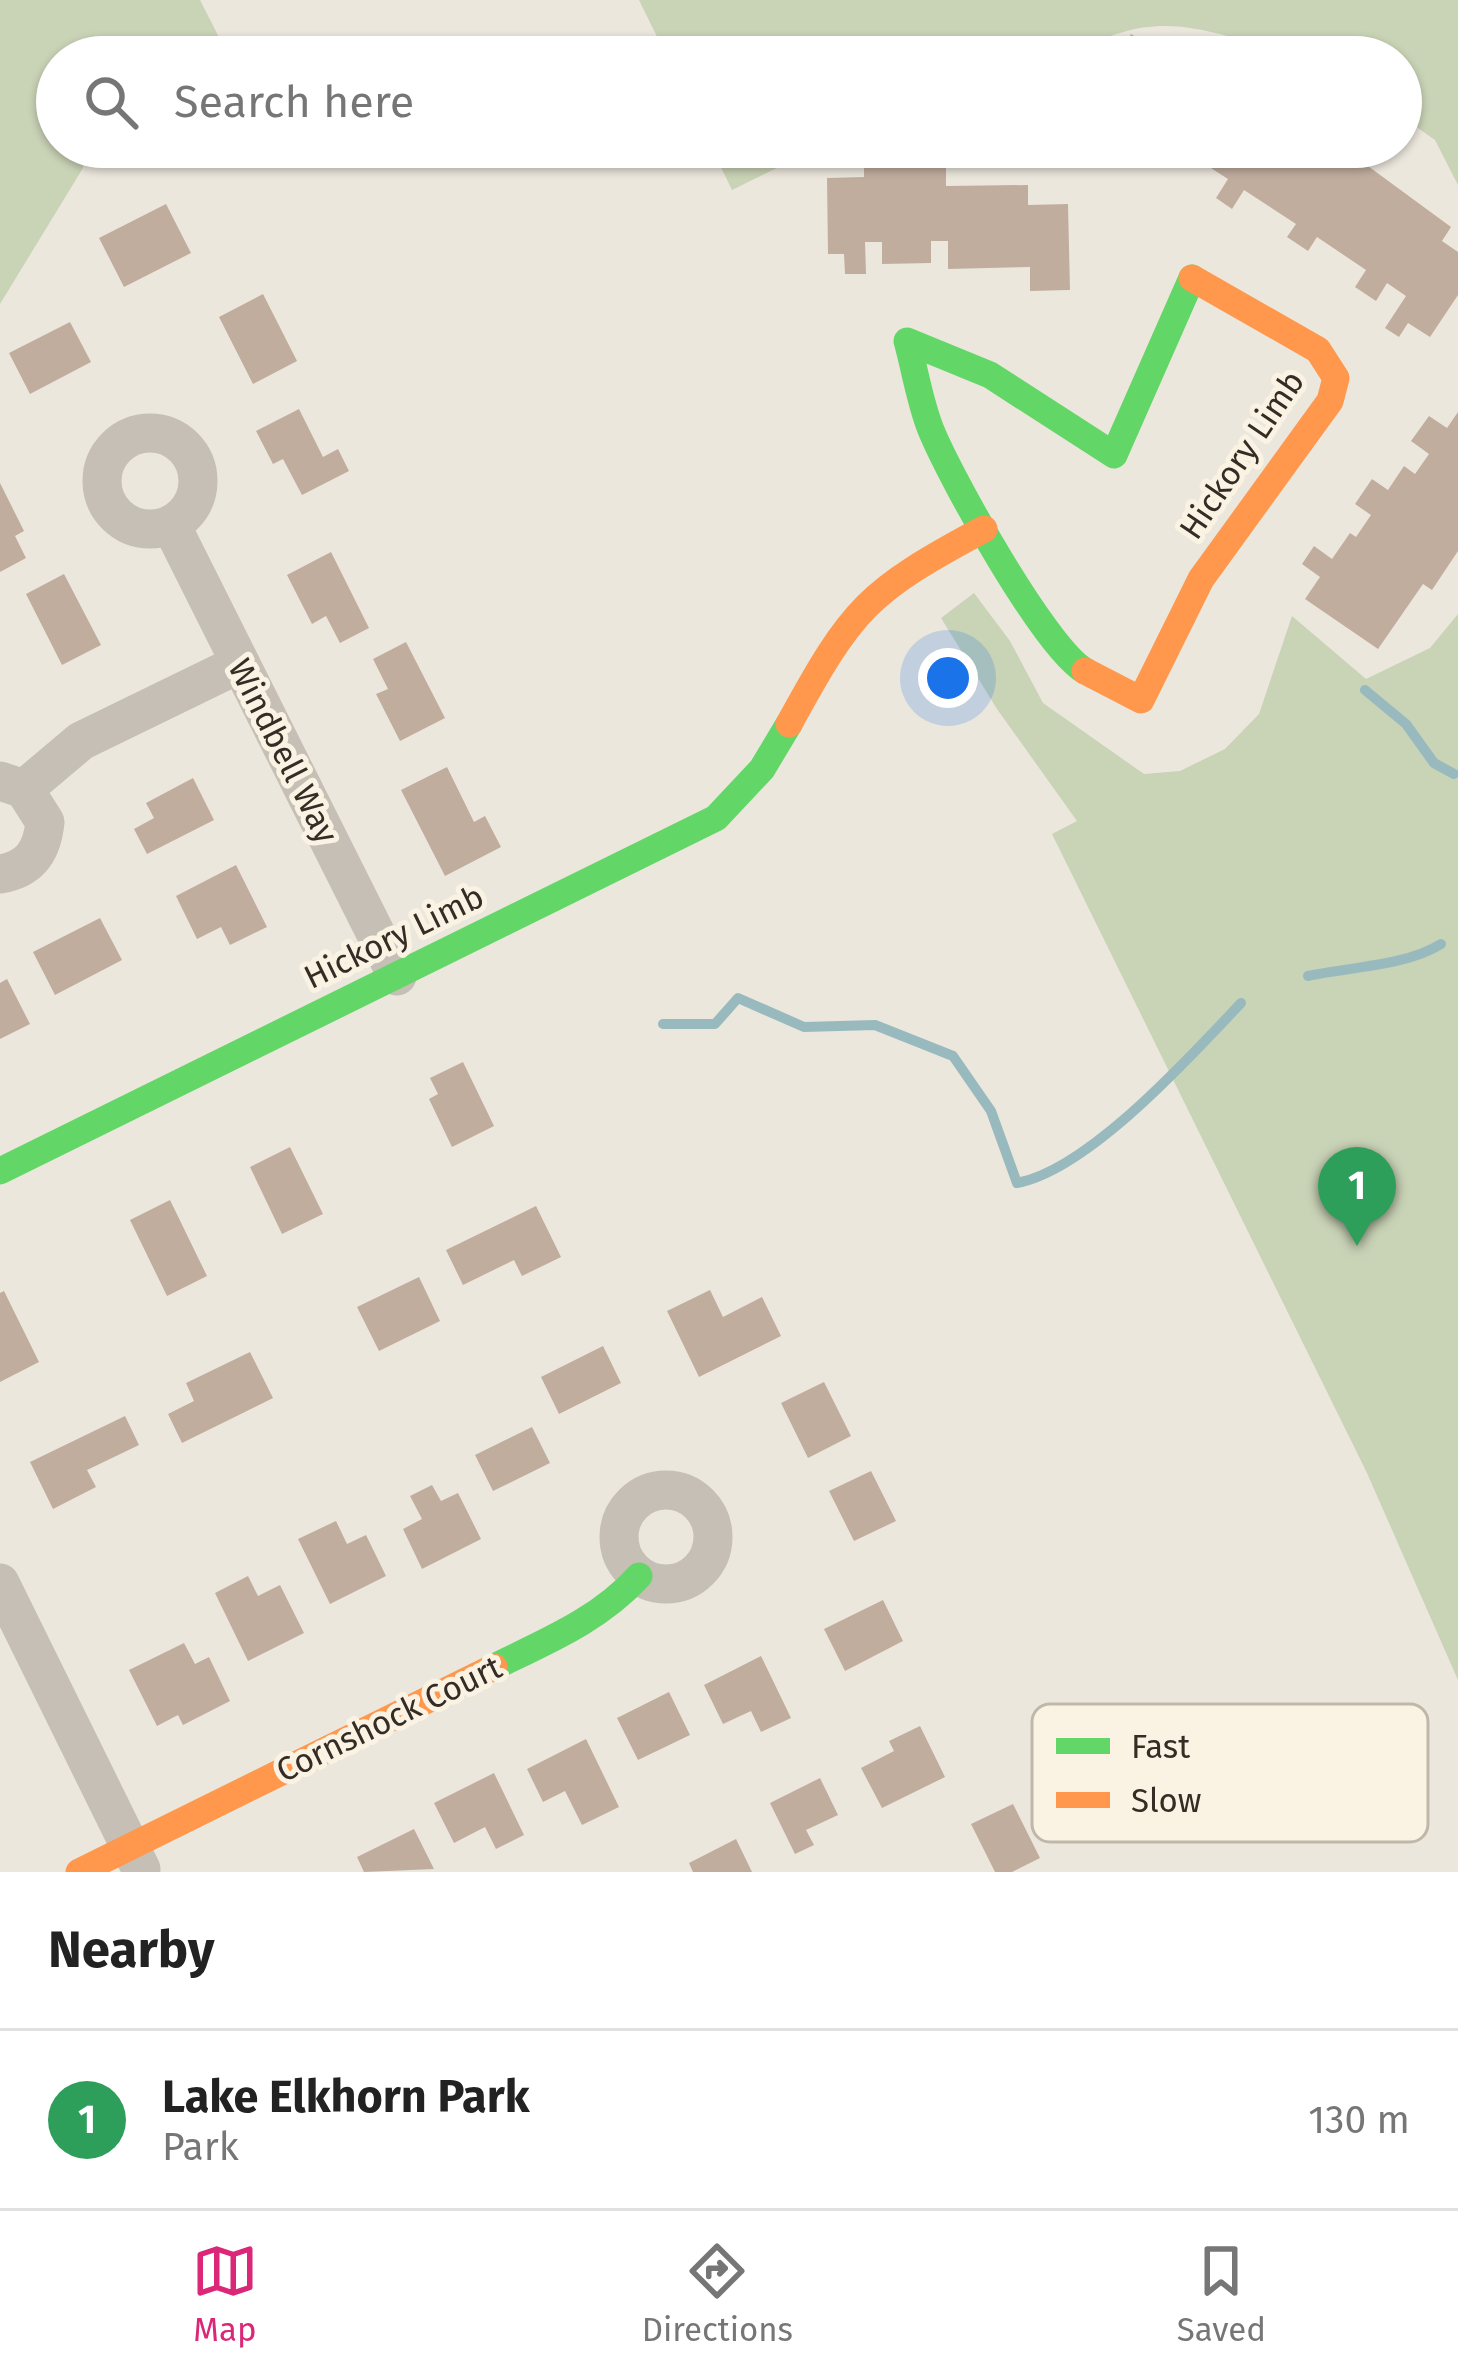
<!DOCTYPE html>
<html lang="en">
<head>
<meta charset="utf-8">
<style>
  body { margin:0; font-family:"Fira Sans",sans-serif; background:#f2f2f2; color:#222 }
  .you { position:absolute; left:948px; top:678px; width:42px; height:42px; margin:-30px; border:9px solid #fff; border-radius:50%; background:#1a73e8; box-shadow:0 0 0 18px #1a73e833 }
  .badge { display:grid; place-items:center; width:78px; height:78px; border-radius:50%; background:#db2777; color:#fff; font-size:39px; font-weight:700 }
  .pin { position:absolute; translate:-50% -99px; filter:drop-shadow(0 3px 6px #0008) }
  .pin::after { content:''; position:absolute; top:63px; width:42px; height:36px; background:inherit; clip-path:polygon(0 0,100% 0,50% 100%) }
  .list { margin:0; padding:0; list-style:none }
  h2 { display:flex; justify-content:space-between; align-items:center; height:156px; margin:0; padding:0 48px; font-size:51px }
  h2 small { font-size:39px; font-weight:400; color:#767676 }
  .list li { display:grid; grid-template-columns:78px 1fr auto; gap:36px; align-items:center; box-sizing:border-box; height:180px; padding:0 48px; border-top:3px solid #e0e0e0 }
  .list b { display:block; font-size:45px; white-space:nowrap }
  .list p { margin:0; font-size:39px; white-space:nowrap; color:#767676 }
  .list em { font-size:39px; font-style:normal; color:#767676 }
  .icon { flex:none; width:66px; height:66px; fill:none; stroke:currentColor; stroke-width:2; stroke-linecap:round; stroke-linejoin:round }
  .map { position:relative; flex:none; width:1458px; height:1872px; overflow:hidden }
  .search { position:absolute; background:#fff; box-shadow:0 3px 9px #0004; left:36px; right:36px; top:36px; height:132px; display:flex; align-items:center; gap:30px; box-sizing:border-box; padding:0 42px; border-radius:66px; color:#767676; font-size:45px }
  .sheet { height:336px; background:#fff }
  nav { display:flex; justify-content:space-around; align-items:center; box-sizing:border-box; height:168px; border-top:3px solid #e0e0e0; background:#fff; font-size:33px; color:#767676 }
  nav a { display:grid; justify-items:center; gap:6px }
  nav .on { color:#db2777 }
  .map>svg:first-child { display:block }
</style>
</head>
<body>
<div class="map">
<svg width="1458" height="1872" viewBox="0 0 1458 1872">
  <rect width="100%" height="100%" fill="#ece7dd"/>
  <path fill="#c9d3b6" d="M0,0H200L229,57H57V147H84L83,168L0,304Z
    M639,0H1458V185L1435,140L1401,116V57C1372,57 1336,63 1308,57C1205,35 1165,0 1067,57H667Z
    M711,147H855L807,153L732,190Z
    M974,593L1010,641L1043,703L1144,774L1180,771L1225,749L1259,714L1292,616L1366,679L1430,648L1458,614V1680L1367,1473L1052,834L1077,821L997,709L941,618Z"/>
  <g fill="none" stroke-linecap="round" stroke-linejoin="round">
    <path stroke="#98babe" stroke-width="10" d="M1365,690L1406,724L1434,763L1454,774
      M1308,976C1350,967 1406,966 1441,944
      M663,1024H715L738,998L804,1027L875,1025L953,1056L991,1111L1017,1183C1088,1170 1190,1057 1241,1003"/>
  </g>
  <path fill="#c1ad9e" d="M1131,34L1167,57H1117Z
    M1178,147H1342L1451,227L1442,241L1458,252V295L1430,337L1408,323L1399,337L1385,328L1406,296L1387,283L1376,301L1355,287L1366,270L1317,237L1308,251L1287,237L1296,224L1244,190L1232,209L1216,198L1228,179Z
    M946,157V186L1028,185V205L1068,204L1070,290L1030,291V267L948,269V241H931V263L882,264V242H865L866,274H845L844,254H828L827,178L864,177V159Z
    M166,204L191,253L124,287L99,238Z
    M263,294L297,361L253,384L219,317Z
    M70,322L91,362L30,394L9,353Z
    M299,409L323,457L338,449L349,471L302,495L283,459L273,464L256,431Z
    M1458,412V551L1432,590L1423,584L1378,649L1305,599L1320,577L1302,564L1314,546L1332,559L1350,533L1356,537L1371,515L1355,504L1372,479L1388,490L1404,466L1415,474L1429,454L1411,441L1429,416L1447,428Z
    M0,483L24,531L15,536L26,558L0,572Z
    M331,552L369,628L340,643L326,616L312,624L287,575Z
    M64,574L101,645L62,665L26,594Z
    M406,642L445,718L400,741L376,694L388,689L373,659Z
    M447,767L474,822L485,816L501,847L445,876L401,790Z
    M193,778L214,820L147,854L134,829L154,818L146,803Z
    M236,865L267,927L230,945L221,927L197,939L176,896Z
    M100,918L122,960L55,995L33,952Z
    M7,979L30,1024L0,1039V983Z
    M463,1062L494,1126L452,1147L429,1099L438,1094L430,1078Z
    M290,1147L323,1214L282,1234L250,1167Z
    M170,1200L207,1276L167,1296L130,1220Z
    M536,1206L561,1257L522,1276L514,1260L463,1285L446,1250Z
    M419,1277L440,1321L379,1351L357,1307Z
    M710,1290L723,1317L762,1297L781,1336L699,1377L667,1311Z
    M4,1291L39,1362L0,1382V1293Z
    M603,1346L621,1383L559,1414L541,1377Z
    M250,1352L273,1398L182,1443L168,1414L194,1401L186,1383Z
    M824,1382L851,1436L808,1458L781,1403Z
    M125,1416L139,1445L87,1470L96,1487L53,1509L30,1462Z
    M532,1427L550,1463L493,1491L475,1455Z
    M871,1471L896,1521L854,1541L829,1491Z
    M432,1485L441,1501L458,1493L481,1539L422,1569L403,1529L422,1519L410,1496Z
    M336,1521L347,1544L366,1535L386,1576L330,1604L298,1539Z
    M248,1576L258,1596L280,1585L304,1633L248,1661L215,1593Z
    M883,1600L903,1641L845,1671L824,1629Z
    M184,1643L195,1664L209,1657L230,1701L183,1725L178,1715L157,1726L129,1670Z
    M761,1656L791,1718L761,1732L751,1711L723,1724L704,1685Z
    M669,1692L690,1735L638,1760L617,1718Z
    M920,1726L945,1777L882,1808L861,1768L894,1751L889,1741Z
    M586,1739L619,1807L582,1825L565,1791L543,1802L527,1769Z
    M494,1773L524,1835L496,1849L485,1827L454,1843L434,1803Z
    M820,1778L838,1815L806,1830L814,1845L795,1854L770,1803Z
    M1013,1804L1040,1858L1012,1872H995L971,1824Z
    M414,1829L434,1869L364,1872L357,1857Z
    M736,1839L752,1872H693L689,1863Z"/>
  <g fill="none" stroke-linecap="round" stroke-linejoin="round">
    <path stroke="#c5bfb6" stroke-width="39" d="M102 481a48 48 0 1 1 96 0a48 48 0 1 1-96 0Z
      M171,525L397,976
      M0,781L24,789L45,822C42,852 30,869 0,874
      M24,789L81,741L239,664
      M619 1537a47 47 0 1 1 94 0a47 47 0 1 1-94 0Z
      M0,1583L141,1869"/>
    <path stroke="#63d668" stroke-width="27" d="M1085,671C1045,648 951,479 931,430C920,403 915,370 907,341L990,375L1114,455L1192,278
      M0,1171L716,818L762,769L789,724
      M494,1667C547,1641 599,1620 639,1576"/>
    <path stroke="#ff974d" stroke-width="27" d="M1085,671L1141,700L1201,579L1330,401L1336,378L1318,350L1192,278
      M789,724C853,607 867,592 984,529
      M79,1872L494,1667"/>
  </g>
  <g text-anchor="middle" dominant-baseline="central" stroke-width="10" stroke-linejoin="round" paint-order="stroke">
    <g font-size="33" fill="#352c25" stroke="#faf3e3">
      <text transform="translate(1242 455) rotate(-56)">Hickory Limb</text>
      <text transform="translate(283 751) rotate(63)">Windbell Way</text>
      <text transform="translate(394 937) rotate(-26)">Hickory Limb</text>
      <text transform="translate(389 1719) rotate(-26)">Cornshock Court</text>
    </g>
  </g>
  <rect x="1032" y="1704" width="396" height="138" rx="18" fill="#faf3e3" stroke="#bfb7aa" stroke-width="3"/>
  <rect x="1056" y="1738" width="54" height="16" fill="#63d668"/>
  <rect x="1056" y="1792" width="54" height="16" fill="#ff974d"/>
  <g font-size="33" fill="#352c25">
    <text x="1131" y="1758">Fast</text>
    <text x="1131" y="1812">Slow</text>
  </g>
</svg>
<div class="you"></div>
<div class="pin badge" style="left:1357px;top:1246px;background:#2e9e5b">1</div>
<div class="search"><svg class="icon" aria-label="search" viewBox="0 0 24 24"><circle cx="10" cy="10" r="6"/><path d="M15 15l6 6"/></svg>Search here</div>
</div>
<section class="sheet">
<h2>Nearby<small></small></h2>
<ul class="list">
<li><span class="badge" style="background:#2e9e5b">1</span><div><b>Lake Elkhorn Park</b><p>Park</p></div><em>130 m</em></li>
</ul>
</section>
<nav>
<a class="on"><svg class="icon" aria-label="map" viewBox="0 0 24 24"><path d="M3 6l6-2 6 2 6-2v14l-6 2-6-2-6 2zM9 4v14M15 6v14"/></svg>Map</a>
<a><svg class="icon" aria-label="directions" viewBox="0 0 24 24"><path d="M12 3l9 9-9 9-9-9zM9 14v-3h6M13 9l2 2-2 2"/></svg>Directions</a>
<a><svg class="icon" aria-label="saved" viewBox="0 0 24 24"><path d="M7 4h10v16l-5-4-5 4z"/></svg>Saved</a>
</nav>
</body>
</html>
